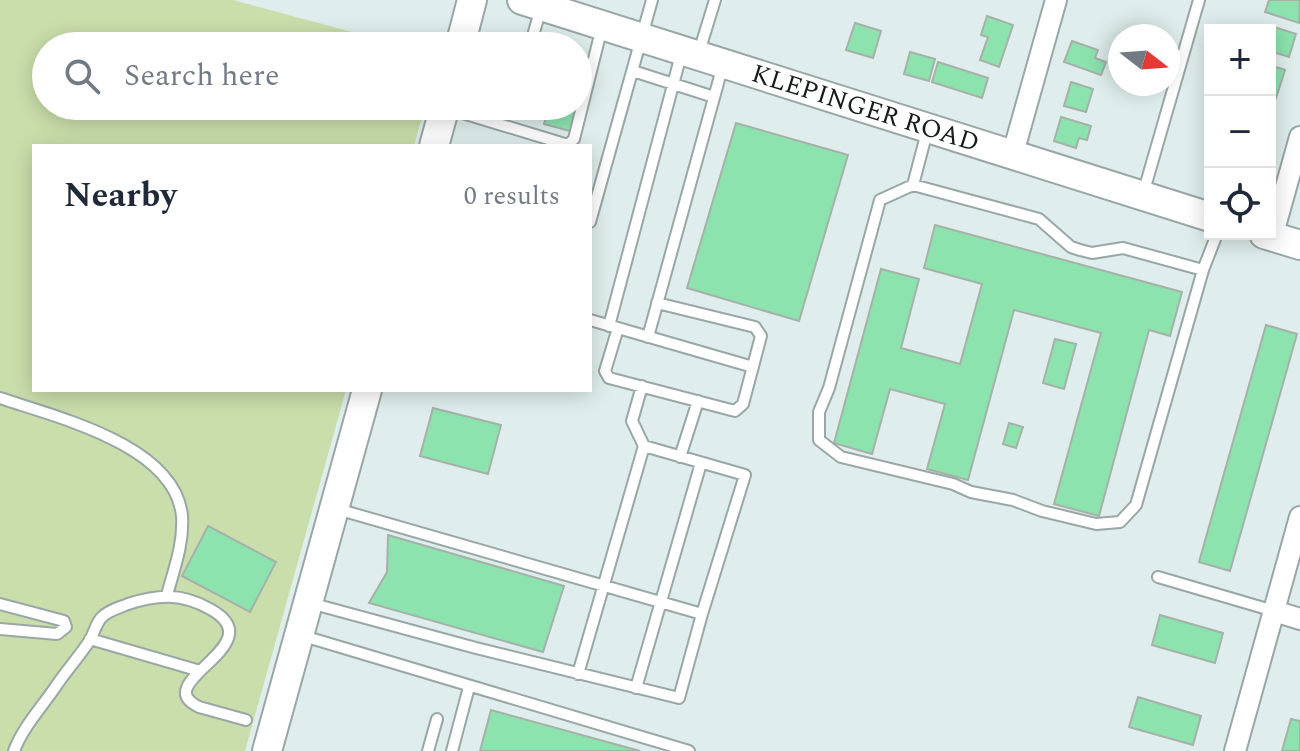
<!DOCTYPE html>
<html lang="en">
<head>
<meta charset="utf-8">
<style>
  body { margin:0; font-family:Spectral,serif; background:#f6f6f7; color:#1f2937 }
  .controls { position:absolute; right:24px; top:24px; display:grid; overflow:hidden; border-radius:0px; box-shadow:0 4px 20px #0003 }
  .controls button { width:72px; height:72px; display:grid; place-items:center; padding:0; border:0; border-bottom:2px solid #e0e1e3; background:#fff; color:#1f2937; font:40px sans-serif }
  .compass { position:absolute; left:1108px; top:24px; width:72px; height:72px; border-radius:50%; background:#fff; box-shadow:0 4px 20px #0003; rotate:107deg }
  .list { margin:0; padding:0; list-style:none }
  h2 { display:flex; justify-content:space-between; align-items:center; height:104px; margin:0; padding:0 32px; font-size:34px }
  h2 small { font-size:26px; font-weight:400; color:#747a83 }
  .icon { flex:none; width:44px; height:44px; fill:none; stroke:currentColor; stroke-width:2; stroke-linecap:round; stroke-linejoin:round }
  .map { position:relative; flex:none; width:1300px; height:751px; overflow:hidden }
  .search { position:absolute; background:#fff; box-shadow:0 4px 20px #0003; left:32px; top:32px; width:560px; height:88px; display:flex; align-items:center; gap:20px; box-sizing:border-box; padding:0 28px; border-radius:44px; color:#747a83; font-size:30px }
  .panel { position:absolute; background:#fff; box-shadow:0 4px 20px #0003; left:32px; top:144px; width:560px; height:248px; border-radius:0px }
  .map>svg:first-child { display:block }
</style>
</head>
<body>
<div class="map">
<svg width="1300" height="751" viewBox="0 0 1300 751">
  <rect width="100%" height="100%" fill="#dfeeec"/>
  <path fill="#cadeab" d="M0,0H233L404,46H46V106H425L414,146H34V390H346L245,751H0Z"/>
  <path fill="#8ce3ae" stroke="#a6b1aa" stroke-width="2" d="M1269,0H1300L1299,23L1265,12Z
    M987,16L1013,25L999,67L980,60L988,37L981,35Z
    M855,23L881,31L873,58L846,50Z
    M1274,27L1296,34L1289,57L1270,51Z
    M1072,41L1098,50L1095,58L1106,62L1101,75L1064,62Z
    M910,52L935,59L929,81L904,74Z
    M938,62L988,78L982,98L932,82Z
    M1270,65L1285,70L1276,98L1270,97Z
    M1071,82L1093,89L1086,112L1064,106Z
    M506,106H542L539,116Z
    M549,106L577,108L570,131L544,124Z
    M1061,117L1091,126L1087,140L1079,138L1076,148L1054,141Z
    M736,123L848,155L799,321L687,288Z
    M935,225L1182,292L1170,336L1149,330L1099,516L1054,504L1101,333L1014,310L968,480L927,469L945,404L890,389L872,454L834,443L881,269L919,279L901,348L960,364L982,284L924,268Z
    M1266,325L1297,334L1230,571L1199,562Z
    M1055,339L1076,344L1064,389L1043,383Z
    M433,408L501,425L488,474L420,456Z
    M1009,423L1023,427L1016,448L1003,444Z
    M208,526L276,562L250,612L182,576Z
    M388,535L564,586L543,652L369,603L387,572Z
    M1160,615L1223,633L1215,663L1152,645Z
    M1138,697L1201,716L1193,745L1129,727Z
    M491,710L640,751H480Z
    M1291,719L1300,721V751H1282Z"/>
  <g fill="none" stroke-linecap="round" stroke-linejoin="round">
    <defs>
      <path id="lane" d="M530,46L541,8
        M699,52L715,0
        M578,61L592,65
        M633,71L714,97
        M446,108L568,145L574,139L602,27
        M489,121L493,106
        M928,128L913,185L1039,219L1071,247L1080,250L1092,253L1123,248L1203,270
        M913,185L880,200L829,388L819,412V440L841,457L953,484L971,492L1013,500L1042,511L1096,524L1120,522L1136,505L1203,270L1217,234
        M1143,194L1199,0
        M590,222L652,0
        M590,320L618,328L605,371L609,378L735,411L743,404L761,336L755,327L657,303
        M609,326L682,51
        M618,328L753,367
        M648,337L723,65
        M0,398C56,417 175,445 182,516C184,543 174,569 167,595
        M644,446L745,475L702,614
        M680,457L698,401
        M1158,577L1274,611
        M310,603L476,648L679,698L702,614L337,509
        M0,604L64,621L66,627L57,634L0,629
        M300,635L689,751
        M90,639L200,671
        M578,674L644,446L632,421L642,386
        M636,688L701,463
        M14,751C22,729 40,709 54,689C65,672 79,657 90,640C94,633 96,624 101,618C108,610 119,608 128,604C158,594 182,593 210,609C276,645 146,682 199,707L246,720
        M428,751L437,719
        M452,751L469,687"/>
      <path id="street" d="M1013,153L1056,0
        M1272,237L1300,137
        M1274,611L1300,619
        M1235,751L1300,517"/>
      <g id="secondary">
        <path id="s1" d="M522,0L1210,217"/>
        <path d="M460,46L472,0"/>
        <path d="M434,146L445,106"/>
        <path d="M1264,234L1300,245"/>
        <path d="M267,751L367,390"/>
      </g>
    </defs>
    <use href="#lane" stroke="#99a7a5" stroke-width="14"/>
    <use href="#street" stroke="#99a7a5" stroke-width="24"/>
    <use href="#secondary" stroke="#99a7a5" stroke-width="32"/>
    <use href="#lane" stroke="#fff" stroke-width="10"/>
    <use href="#street" stroke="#fff" stroke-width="20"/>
    <use href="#secondary" stroke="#fff" stroke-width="28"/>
  </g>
  <g text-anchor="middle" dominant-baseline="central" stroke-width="8" stroke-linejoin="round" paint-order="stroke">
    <g font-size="26" fill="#171c1c" stroke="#fff">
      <text stroke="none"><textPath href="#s1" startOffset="360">KLEPINGER ROAD</textPath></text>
    </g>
  </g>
</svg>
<div class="controls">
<button>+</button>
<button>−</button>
<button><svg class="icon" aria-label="locate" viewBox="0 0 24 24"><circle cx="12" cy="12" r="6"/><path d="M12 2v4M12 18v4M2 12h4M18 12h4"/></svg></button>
</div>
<svg class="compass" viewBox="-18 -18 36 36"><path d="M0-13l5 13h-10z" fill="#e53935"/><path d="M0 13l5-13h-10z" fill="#747a83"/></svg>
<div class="search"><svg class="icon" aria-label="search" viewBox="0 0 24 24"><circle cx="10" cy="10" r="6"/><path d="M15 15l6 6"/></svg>Search here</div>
<section class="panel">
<h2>Nearby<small>0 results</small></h2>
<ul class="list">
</ul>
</section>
</div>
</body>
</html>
